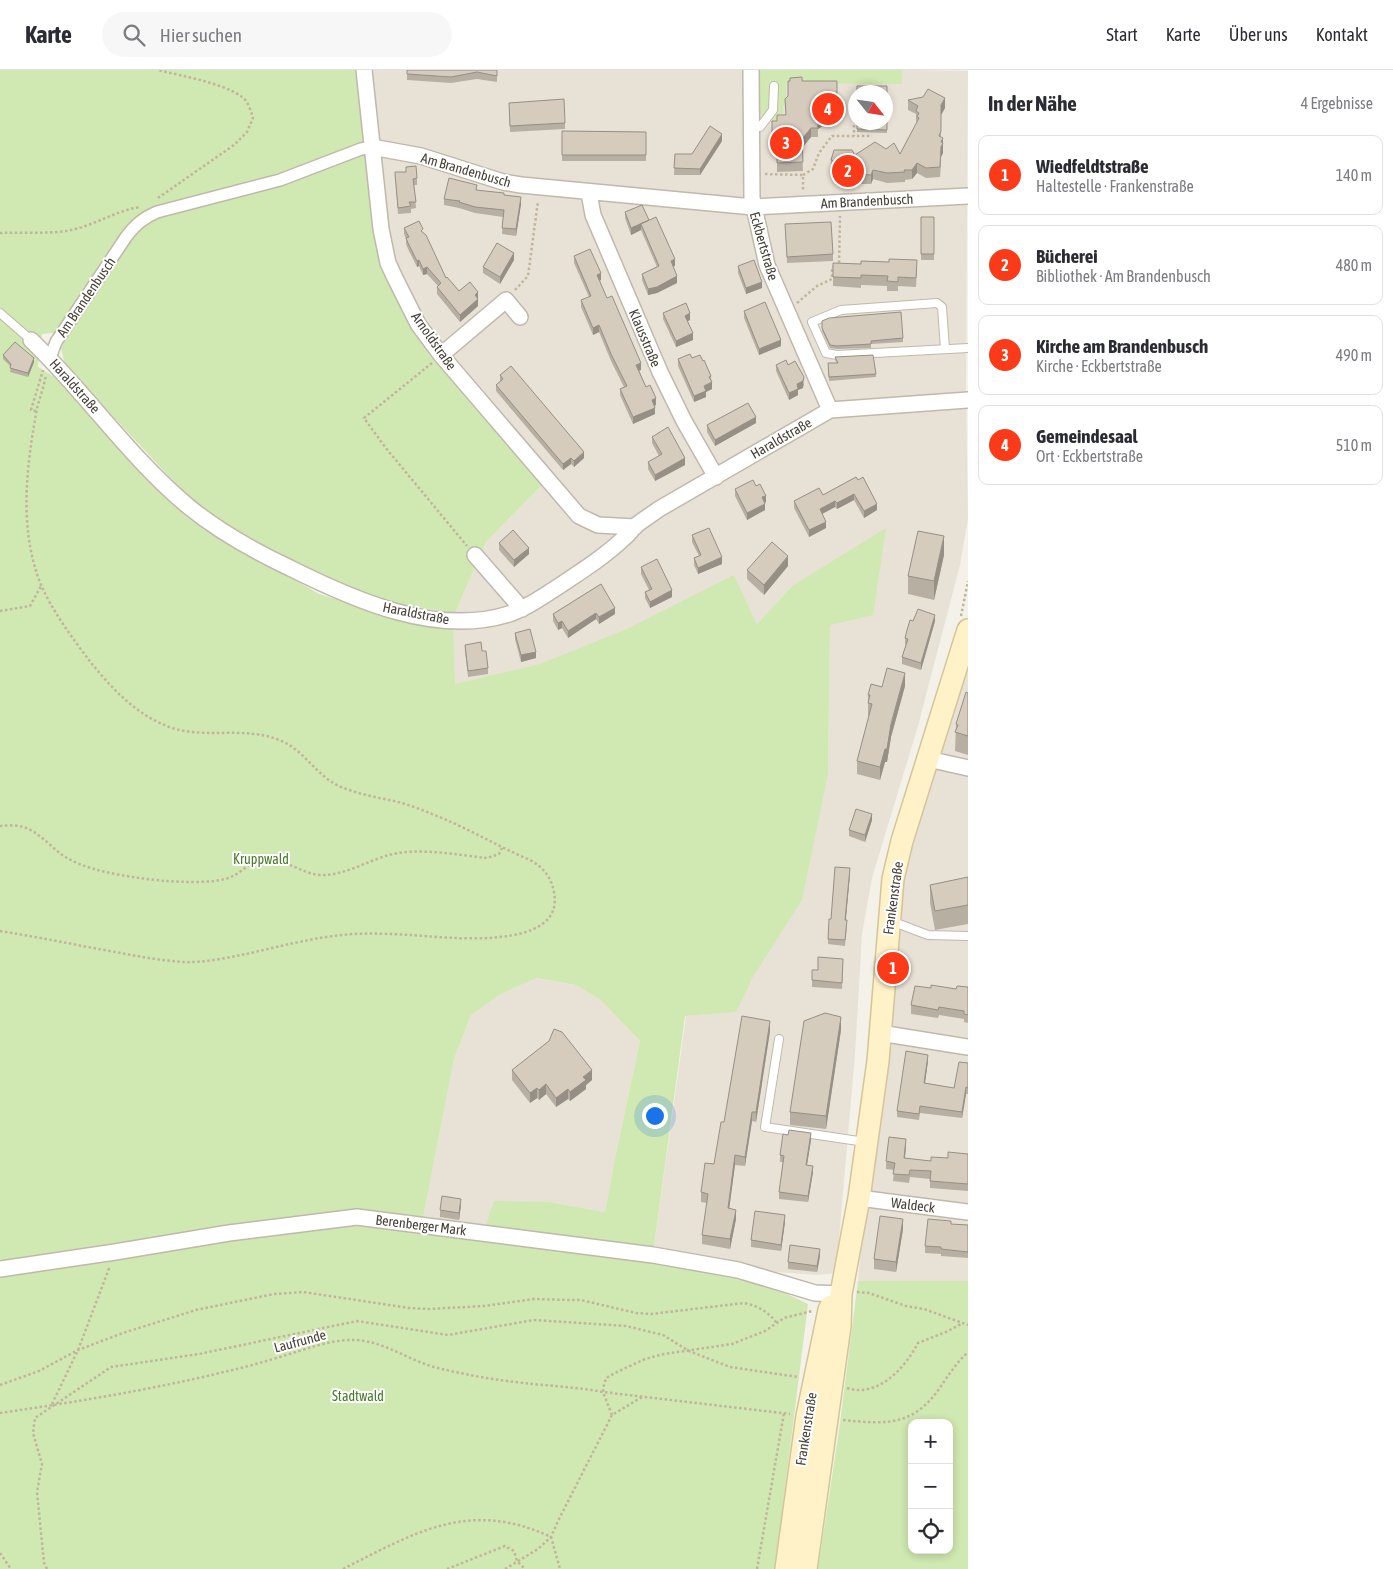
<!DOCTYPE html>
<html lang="de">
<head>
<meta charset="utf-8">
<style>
  body { margin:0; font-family:"Asap Condensed",sans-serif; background:#f7f7f7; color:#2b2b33 }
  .controls { position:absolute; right:15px; bottom:15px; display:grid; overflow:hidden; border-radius:10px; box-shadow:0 2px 8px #0003 }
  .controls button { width:45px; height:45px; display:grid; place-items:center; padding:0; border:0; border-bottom:1px solid #e1e1e2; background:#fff; color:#2b2b33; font:25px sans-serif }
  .compass { position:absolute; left:848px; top:15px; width:45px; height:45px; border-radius:50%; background:#fff; box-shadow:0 2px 8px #0003; rotate:120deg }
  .you { position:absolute; left:654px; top:1045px; width:18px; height:18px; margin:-12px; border:4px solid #fff; border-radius:50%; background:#1a73e8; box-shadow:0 0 0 8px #1a73e833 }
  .badge { display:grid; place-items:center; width:32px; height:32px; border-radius:50%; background:#fa3a19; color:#fff; font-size:16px; font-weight:700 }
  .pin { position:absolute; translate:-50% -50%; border:2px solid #fff; box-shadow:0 1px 5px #0006 }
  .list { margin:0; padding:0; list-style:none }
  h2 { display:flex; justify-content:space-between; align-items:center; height:65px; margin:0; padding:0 20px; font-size:21px }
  h2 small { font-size:16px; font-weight:400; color:#7c7c81 }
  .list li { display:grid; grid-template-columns:32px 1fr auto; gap:15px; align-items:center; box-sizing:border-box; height:80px; margin:0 10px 10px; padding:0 10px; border:1px solid #e1e1e2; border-radius:10px }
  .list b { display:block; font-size:19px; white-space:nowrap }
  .list p { margin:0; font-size:16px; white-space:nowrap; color:#7c7c81 }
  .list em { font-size:16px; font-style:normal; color:#7c7c81 }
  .icon { flex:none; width:28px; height:28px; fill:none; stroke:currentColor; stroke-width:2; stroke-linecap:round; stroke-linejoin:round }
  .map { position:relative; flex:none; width:968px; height:1499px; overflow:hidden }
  header { display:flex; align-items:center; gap:30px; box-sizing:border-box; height:70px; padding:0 25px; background:#fff; border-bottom:1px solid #e1e1e2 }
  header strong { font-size:24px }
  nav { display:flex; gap:28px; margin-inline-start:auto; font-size:18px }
  .search { width:350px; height:45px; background:#f7f7f7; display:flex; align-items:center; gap:12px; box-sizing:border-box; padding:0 18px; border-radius:28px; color:#7c7c81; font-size:19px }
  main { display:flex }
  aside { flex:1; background:#fff }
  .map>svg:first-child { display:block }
</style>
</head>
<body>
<header>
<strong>Karte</strong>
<div class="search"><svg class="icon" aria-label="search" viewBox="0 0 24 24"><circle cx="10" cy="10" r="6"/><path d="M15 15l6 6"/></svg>Hier suchen</div>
<nav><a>Start</a><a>Karte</a><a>Über uns</a><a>Kontakt</a></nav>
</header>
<main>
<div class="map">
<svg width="968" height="1499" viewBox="0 0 968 1499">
  <rect width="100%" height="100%" fill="#f4f1e8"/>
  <path fill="#e8e2d6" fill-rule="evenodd" d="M368,0H910L968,1L966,314L968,449L960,495L918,656L872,808L862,864L855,984L836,1203L817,1205L738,1199L653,1184L686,946L736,941L752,907L828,704L830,555L792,516L757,554L734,506L607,586L428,632L455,543L486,472L544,413L430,286L388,209ZM856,22H886V52H856Z
    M968,562V1211H858L889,857Z
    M535,908L576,915L602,930L640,971L616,1083L605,1142L550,1132L484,1161L422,1153L454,989L471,945L499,925Z"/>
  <path fill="#d0e8b1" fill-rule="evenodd" d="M0,0H362L388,209L430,286L544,413L486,472L455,543L391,533L298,495L238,465L198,436L180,418L65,295L61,278L68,266L51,263L42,264L38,297L53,306L186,447L319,524L386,545L453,555L455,614L540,594L627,559L734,505L757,554L792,516L886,458L873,545L830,555L828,704L802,830L753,907L736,942L685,946L653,1184L484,1161L494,1131L550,1132L605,1142L616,1083L640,971L601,930L576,915L536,908L499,925L471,945L454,989L422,1153L357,1151L738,1201L808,1234L775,1499H0Z
    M760,0H902V14L786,13V34L783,36V44L786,46V52L771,53L763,45L760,44Z
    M858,1211H968V1499H818L839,1361ZM912,1353H949V1480H912Z"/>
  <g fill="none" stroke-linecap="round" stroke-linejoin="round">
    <defs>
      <path id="service" d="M751,57H760L773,40L774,16
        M0,243L31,270
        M945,279L942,237L937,233L841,240L812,252L826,283L837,285L968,278
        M890,852L899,854L928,865L968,866
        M779,969L765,1057L865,1072"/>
      <path id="pedestrian" d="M50,288L56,272L126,167C135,155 143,148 157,142L280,110L361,79L372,77"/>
      <path id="minor" d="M364,0L381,159L388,193L395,208L418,254L441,285L579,446L598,455L635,457
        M751,0L752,128L767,195L830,340
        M372,77L421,86L503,112L521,115L753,137L968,126
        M589,123L593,145L660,302L684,351L716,407
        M31,270C86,323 130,388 189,437C220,462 254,481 290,498C354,530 437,567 509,544C525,539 539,529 553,520C577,504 603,488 624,468C628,465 631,461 634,457C642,450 651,445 659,439L830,340L968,330
        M441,285L506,230L520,247
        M475,485L522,539
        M928,689L968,698
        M880,963L968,977
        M859,1128L968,1142
        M0,1199L115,1182L229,1163L357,1147L653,1185L738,1200L815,1223L841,1224"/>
      <path id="secondary" d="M786,1499L807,1346L829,1240L831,1236
        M806,1499L840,1256L841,1224L859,1128L878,991L893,809L902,771L968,560"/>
    </defs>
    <use href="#service" stroke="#c0b8ab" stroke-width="10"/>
    <use href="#pedestrian" stroke="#c0b8ab" stroke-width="14"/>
    <use href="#minor" stroke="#c0b8ab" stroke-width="18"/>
    <use href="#secondary" stroke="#d4c498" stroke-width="24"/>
    <path stroke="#c2b49c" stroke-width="2.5" stroke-dasharray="2.5 2.5" stroke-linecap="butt" d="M854,55V66
      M765,104L803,105V121
      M803,105L813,99L819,83L832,66H872
      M158,128L234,75L247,62L253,48C251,41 248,31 242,27C224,13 181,6 158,0
      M0,163C21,162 45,164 66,161C92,157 114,141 140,137
      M515,220L528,206L538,131
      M797,233L817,216L832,209V197L839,196L840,146
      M432,293L364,348L385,377L467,476
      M36,341L31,340L43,300
      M0,541L30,536L41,516
      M961,546L968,511
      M0,756C7,755 16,755 23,757C41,762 53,781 69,789C94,803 137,808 165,811C182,812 218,814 233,806C243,801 251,791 262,789C279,785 302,804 320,805C344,806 367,791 389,785C418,777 457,785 487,788L499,784L502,778
      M0,861C31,866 62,872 93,878C123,883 152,890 183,892C203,893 226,888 246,884C282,876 318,866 354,864C373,863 392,864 411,865C444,867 566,883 554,822C551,807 544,798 530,790C497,776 466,757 432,744C420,739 407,734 394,731C376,727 357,724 339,716C315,705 304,679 279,670C245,656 207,669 172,658C137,646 111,618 89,590C72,568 52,540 41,515C19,460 26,400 36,344C38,331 44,318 46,305
      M857,1222L869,1223L906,1236L924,1239L968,1255
      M0,1315L39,1301L78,1280L123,1263L196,1240L274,1224L303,1222L409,1238L429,1239L484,1236L534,1229L569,1230H581L636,1243L651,1244L744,1233C758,1236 767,1241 776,1252
      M847,1318C878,1328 905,1298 918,1273L946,1262L963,1253
      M52,1334L78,1280L110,1196
      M0,1343C75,1332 150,1320 224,1302C247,1297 270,1290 293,1283C311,1277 330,1271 348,1270C381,1268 408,1291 438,1298C466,1305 495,1310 524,1313C550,1316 577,1317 603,1322L790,1344
      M612,1345L603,1322L604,1315L606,1308L617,1302L645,1289L664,1284L732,1274L765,1261L784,1248L812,1241
      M843,1350C885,1354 912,1357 939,1319C948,1306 956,1293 968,1282
      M0,1483L11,1499
      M47,1499L44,1493L37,1422L42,1394L33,1363L35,1348L111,1297L199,1284L357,1251L448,1265L534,1250L626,1256L663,1265L689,1281L730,1297L798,1307
      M343,1499C416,1462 470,1429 551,1467L560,1499
      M447,1499L505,1476L514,1481L517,1491L525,1499
      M505,1499L538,1479L551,1467L558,1451L612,1345L642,1327
      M757,1499L784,1343"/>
    <use href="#service" stroke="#fff" stroke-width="8"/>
    <use href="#pedestrian" stroke="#fff" stroke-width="11"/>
    <use href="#minor" stroke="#fff" stroke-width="15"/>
    <use href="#secondary" stroke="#fff1c8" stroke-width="21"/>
  </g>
  <path fill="#b8afa3" d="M407,0H497V12L477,9L451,13L407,10Z
    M802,11L837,26L841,39L829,52L818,59V67H811L802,78L803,101L777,102V79L772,78V51H777L785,45Z
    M887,16V63L857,62V52Z
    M908,30L945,38L941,45V67L943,78V83L941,87L940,107L926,108L917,103L912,109L905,110V112L887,113L873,109L871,114H849L845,110L835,106L834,101L831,100V90L886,79L900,84L917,52L916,51V44L908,40Z
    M509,39L565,53V59L510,62Z
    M562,61L646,62V91H562Z
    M722,71L700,105H674L675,84H692Z
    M395,104L417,108V115H414L416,138L411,139V143L398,144Z
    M477,121L504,125L521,134L516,166L502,164L503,147L475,143L459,138L444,135V129Z
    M625,142L649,150L675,196H673L677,213L657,223L648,225L642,210V204L657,197L641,160L631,165L625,148Z
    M921,147H934V190H921Z
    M785,154L833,184V191L787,193Z
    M404,158L423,162L446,208L459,221L478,228V236L460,252L437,224V217L438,216L427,204L423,205L419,196L417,197L408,179L406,174V169L404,164Z
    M574,186L601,210L599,211L641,300H639L646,317L656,335L654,336L655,344L633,354L620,325V319L624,317L611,291L599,262L593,265L581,237V230L589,227L574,193Z
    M514,190L500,214L483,203V197Z
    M738,196L762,218L746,224L738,203Z
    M917,199L916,217L898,216V221H887V216L861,215V218L833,216V207Z
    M744,241L781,276L759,285L744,248Z
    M663,243L690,250L688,251L693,270L676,277L663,249Z
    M822,251L903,268V272L871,274V278L837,279L830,278L822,261Z
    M3,285L34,292L28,307L10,302L11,297L3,289Z
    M835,287L876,304V307L829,311L828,293H837L835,290Z
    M692,288L703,291L711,306L712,319L706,322V327L694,332L678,296V289Z
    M776,295H788L804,314L803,318L798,320V325L789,330L776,301Z
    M500,305L584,388L574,397L571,394L563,400L496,321V315L500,311Z
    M756,353L715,376L707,362V355Z
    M652,367L685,395L655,411L648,399V392L659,386L652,373Z
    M856,407L877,440L864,448L854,430L837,439L835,437L822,444L826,458L809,467L794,438V431L823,425Z
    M756,416L766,432L765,433V440L747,450L735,426V419Z
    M692,465L722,494L698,504L694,495V488L699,486L692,472Z
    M499,473L529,484L514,497L499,480Z
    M944,485L934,530L908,524V506Z
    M788,496L764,525L747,509V500Z
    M641,497L672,527L650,538L645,528V522L649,520L641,504Z
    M601,514L615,544L599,554L596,549L568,568L562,558L558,560L553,551V544Z
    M913,551H935L921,600L902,594V587L906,575L905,574V568Z
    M515,563L536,588L521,592L515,569Z
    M465,575L482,581L488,598V604L468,607L465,581Z
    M905,616L891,667L887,692H885L880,710L857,704V691L869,646H868V625L882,617Z
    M968,623V685L955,681L956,654Z
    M872,750L865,772L849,766V760Z
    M850,804L846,850L847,856L845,876L828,874V869L831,849Z
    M968,807V854L935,860L930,833V815Z
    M843,896L842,919L812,917V910L818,900Z
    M968,917V953L964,952V949L939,945L938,948L911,944V935L931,918L956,919Z
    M841,960L826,1059L790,1055V1042Z
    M770,961L756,1052L752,1051L745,1096L735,1095L729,1138L736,1149L730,1179L702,1174V1165L707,1133L701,1132V1122L714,1094L724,1052Z
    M928,991L925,1013L954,1018L968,993V1024H966L962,1048L920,1043L919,1050L897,1047V1041Z
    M512,1000L592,1010L586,1015V1019L570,1031L568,1029L556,1037L546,1024L539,1030L537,1028L530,1033L512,1010Z
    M811,1070L807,1095L813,1102L808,1132L779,1129V1122L783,1092H780V1085Z
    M906,1076L905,1089L931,1091L968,1084V1121L930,1118V1109L910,1107L909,1113L893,1111L894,1100L886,1099V1091Z
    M461,1135L459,1150L440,1147V1140Z
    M785,1152L781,1181L751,1177V1170Z
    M951,1154L968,1155V1188L941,1186V1184L925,1183V1176Z
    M903,1159L896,1202L874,1199V1189Z
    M820,1186L817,1202L788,1199V1192Z"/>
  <path fill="#968f85" d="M945,28V38L941,45V35Z
    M841,30V39L829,52L818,59V67V50Z
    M811,58V67L802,78V69Z
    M722,64V71L700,105V99Z
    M943,68V83L941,87L940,107L941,72Z
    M917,93V103L912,109V100Z
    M873,100V109L871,114V105Z
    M521,127V134L516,166V159Z
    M649,150L641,154V160L631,165V158Z
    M514,183V190L500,214V207Z
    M675,189V196L671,198V191Z
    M419,190V196L417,197V191Z
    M427,197V204L423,205V199Z
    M601,203V210L597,212V205Z
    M677,206V213L657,223L648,225V219Z
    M762,212V218L746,224V218Z
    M478,222V228L475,232V225Z
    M478,229V236L460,252V245Z
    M690,243V250L685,252V246Z
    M599,255V262L593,265V258Z
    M693,263V270L676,277V271Z
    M781,270V276L759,285V279Z
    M34,288V292L28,307V303Z
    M641,293V300L636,302V295Z
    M804,307L803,318L798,320V325L789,330V323Z
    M712,312V319L706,322V327L694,332V326L704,316Z
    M656,328V335L652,337V330Z
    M655,338V344L633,354V347Z
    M756,347V353L715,376V370Z
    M584,382V388L574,397V391Z
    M571,388V394L563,400V394Z
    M685,388V395L655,411V405Z
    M854,424V430L837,439V433Z
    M766,426V432L762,434V427Z
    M835,431V437L820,445V439Z
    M765,434V440L747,450V443Z
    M877,434V440L864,448V441Z
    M826,452V458L809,467V460Z
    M944,466V485L934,530V511Z
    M529,478V484L514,497V490Z
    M788,486V496L764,525V515Z
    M722,487V494L698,504V498Z
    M672,520V527L650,538V532Z
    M615,538V544L599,554V547Z
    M596,543V549L568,568V561Z
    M935,545V551L921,600V593Z
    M562,551V558L558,560V553Z
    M536,582V588L521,592V585Z
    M905,603V616L891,667L887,692H885L880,710V697Z
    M872,744V750L865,772V765Z
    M850,798V804L845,856V850Z
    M841,947V960L826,1059V1046Z
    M770,951V961L756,1052V1042Z
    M928,985V991L924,1020V1013Z
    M592,1000V1010L586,1015V1019L570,1031V1022L583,1007Z
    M546,1014V1024L539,1030V1020Z
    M966,1017V1024L962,1048V1042Z
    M537,1018V1028L530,1033V1023Z
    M568,1019V1029L556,1037V1028Z
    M752,1042V1051L745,1096V1087Z
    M811,1063V1070L806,1101V1095Z
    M906,1069V1076L904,1096V1088Z
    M735,1085V1095L728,1148V1138Z
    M813,1096V1102L808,1132V1126Z
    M461,1129V1135L459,1150V1143Z
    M736,1140V1149L730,1179V1169Z
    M785,1145V1152L781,1181V1175Z
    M903,1149V1159L896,1202V1192Z
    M820,1179V1186L817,1202V1196Z"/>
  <path fill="#d6ccbe" stroke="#968f85" d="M407,0H497V6L477,2L451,7L407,4Z
    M802,7V11H837V25L841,30L829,43L818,50V58H811L802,69L803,92L777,93V70L772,69V51H777V45H786L785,29L788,26V11H790V8Z
    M857,16H887V60L857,59V52H886V22H857Z
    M928,19L945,28L941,35V61L939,66L943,68L941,72L943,73L941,77L940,97L926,98L917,93L912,100H904L905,102L887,103L873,100L871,105L849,104L845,100L835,96L834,91L831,90L834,80H852L855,85L875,72L886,79L894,73L900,84L919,48L917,47L919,43L916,41L918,36L908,30L923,27Z
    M564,29L565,53L510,56L509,33Z
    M710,56L722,64L700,99L674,98L675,84H692Z
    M562,61L646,62V85H562Z
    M416,96L417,108L413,109L416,132H409L411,136L398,138L395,104V102H406V97Z
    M449,108L477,115L476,120L504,123V125L521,127L516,159L502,158L504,140L475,137L459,132L460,131L444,129Z
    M642,135L649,150L631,158L625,142Z
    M656,147L675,189L671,191L677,206L657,217L648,219L642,204L659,196L641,154Z
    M921,147H934V184H921Z
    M419,151L423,159L421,161L426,165L446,208L447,207L459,221L470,212L478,222L475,225L478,229L460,245L437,217L441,213L427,197L423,199L419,190L417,191L408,173L406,168L409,167L404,158Z
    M831,152L833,184L787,187L785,154Z
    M497,173L514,183L500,207L483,197Z
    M590,179L601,203L597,205L607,228L612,226L641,293L636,295L646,317L650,315L656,328L652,330L655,338L633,347L620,319L627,316L611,284L599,255L593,258L581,230L591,226L574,186Z
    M889,189L917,190L916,208L898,207V212L887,211L888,206L861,205V208L833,207V193L861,194V191L889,192Z
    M754,190L762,212L746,218L738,196Z
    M765,232L781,270L759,279L744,241Z
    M686,233L690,243L685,246L693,263L676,271L663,243Z
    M901,242L903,268L871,271V274L837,276L830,275L822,258V251L829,248Z
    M15,272L34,288L28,303L10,298L11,294L3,285Z
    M690,284L692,288L700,285L703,291L704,290L711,306L709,307L712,312L704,316L706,321L694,326L678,289Z
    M873,285L876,304L829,307L828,293H838L835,287Z
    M786,290L788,295L795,291L804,307L803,311L797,314L798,319L789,323L776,295Z
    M511,296L584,382L574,391L571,388L563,394L496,315L503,309L500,305Z
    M748,333L756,347L715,370L707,355Z
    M668,357L685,388L655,405L648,392L662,384L652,367Z
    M856,407L858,410L863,407L877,434L864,441L854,424L837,433L835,431L820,439L826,452L809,460L794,431L819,418L823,425Z
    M753,410L756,416L760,414L766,426L762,427L765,434L747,443L735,419Z
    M709,458L722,487L698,498L694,488L701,485L692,465Z
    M513,460L529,478L514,490L499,473Z
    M918,461L944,466L934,511L908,506Z
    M772,472L788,486L764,515L747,500Z
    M657,489L672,520L650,532L645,522L652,519L641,497Z
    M601,514L615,538L599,547L596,543L568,561L562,551L558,553L553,544Z
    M918,539L935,545L921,593L902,587L908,569L905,568L907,560L910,550L913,551Z
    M530,559L536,582L521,585L515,563Z
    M481,572L482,581H486L488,598L468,601L465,575Z
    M887,598L905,603L891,654L887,679H885L880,697L857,691L872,634L868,633L870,625H868L871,614L882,617Z
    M966,622L968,623V666L955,662L958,655L956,654Z
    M856,739L872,744L865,765L849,760Z
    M835,797L850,798L845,850H847L845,870L828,869L829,849H831Z
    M968,807V835L935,841L930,815Z
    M818,887L843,889L842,913L812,910V900H818Z
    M931,915L956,919L957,916L968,917V945L964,944V941L939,937L938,940L911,935L915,916L931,918Z
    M825,943L841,947L826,1046L790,1042L804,951Z
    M742,946L770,951L756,1042H752L745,1087L735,1085L728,1138L736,1140L730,1169L702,1165L708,1124L701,1122L705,1093L714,1094L721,1052H724Z
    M554,959L562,962L592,1000L583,1007L586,1010L570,1022L568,1019L556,1028L546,1014L539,1020L537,1018L530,1023L512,1000L549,971Z
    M906,981L928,985L924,1013L954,1018L959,992L968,993V1018L966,1017L962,1042L920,1036L919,1044L897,1041Z
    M789,1060L811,1063L806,1095L813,1096L808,1126L779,1122L784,1086L780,1085L783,1064L788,1065Z
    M889,1067L906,1069L904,1088L931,1091V1087L948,1088V1082L968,1084V1114L930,1111L931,1101L910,1100L909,1105L893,1104L895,1093L886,1091Z
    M442,1126L461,1129L459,1143L440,1140Z
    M755,1141L785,1145L781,1175L751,1170Z
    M880,1146L903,1149L896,1192L874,1189Z
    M928,1149L951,1151V1154L968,1155V1182L941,1179V1177L925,1176Z
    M790,1175L820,1179L817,1196L788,1192Z"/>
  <g text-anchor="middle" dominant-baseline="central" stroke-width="4" stroke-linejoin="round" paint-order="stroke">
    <g font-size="14" fill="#484137" stroke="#fff">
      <text transform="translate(466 100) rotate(16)">Am Brandenbusch</text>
      <text transform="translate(867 131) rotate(-3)">Am Brandenbusch</text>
      <text transform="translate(764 176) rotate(74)">Eckbertstraße</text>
      <text transform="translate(86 227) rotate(-56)">Am Brandenbusch</text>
      <text transform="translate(645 268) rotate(67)">Klausstraße</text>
      <text transform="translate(434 271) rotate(55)">Arnoldstraße</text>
      <text transform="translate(75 316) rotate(48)">Haraldstraße</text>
      <text transform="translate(781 368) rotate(-30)">Haraldstraße</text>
      <text transform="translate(416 543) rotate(11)">Haraldstraße</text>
      <text transform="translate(893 828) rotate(-82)">Frankenstraße</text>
      <text transform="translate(913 1135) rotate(7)">Waldeck</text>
      <text transform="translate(421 1155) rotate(7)">Berenberger Mark</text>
      <text transform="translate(300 1271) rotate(-15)">Laufrunde</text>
      <text transform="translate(806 1359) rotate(-81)">Frankenstraße</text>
    </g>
    <g font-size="14" fill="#487a29" stroke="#fff">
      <text x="261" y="789">Kruppwald</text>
      <text x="358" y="1326">Stadtwald</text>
    </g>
  </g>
</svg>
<div class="controls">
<button>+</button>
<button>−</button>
<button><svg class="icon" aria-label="locate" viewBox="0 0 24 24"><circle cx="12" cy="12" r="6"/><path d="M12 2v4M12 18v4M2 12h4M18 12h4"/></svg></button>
</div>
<svg class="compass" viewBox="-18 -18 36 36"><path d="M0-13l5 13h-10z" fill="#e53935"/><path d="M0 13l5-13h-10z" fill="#7c7c81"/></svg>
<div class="you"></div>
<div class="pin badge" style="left:893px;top:898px">1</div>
<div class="pin badge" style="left:848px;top:101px">2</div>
<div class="pin badge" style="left:786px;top:73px">3</div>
<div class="pin badge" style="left:828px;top:39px">4</div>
</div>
<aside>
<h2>In der Nähe<small>4 Ergebnisse</small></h2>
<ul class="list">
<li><span class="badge">1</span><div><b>Wiedfeldtstraße</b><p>Haltestelle · Frankenstraße</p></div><em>140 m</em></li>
<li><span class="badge">2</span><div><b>Bücherei</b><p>Bibliothek · Am Brandenbusch</p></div><em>480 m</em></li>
<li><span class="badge">3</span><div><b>Kirche am Brandenbusch</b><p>Kirche · Eckbertstraße</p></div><em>490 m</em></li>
<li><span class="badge">4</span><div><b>Gemeindesaal</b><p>Ort · Eckbertstraße</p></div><em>510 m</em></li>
</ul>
</aside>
</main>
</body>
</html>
